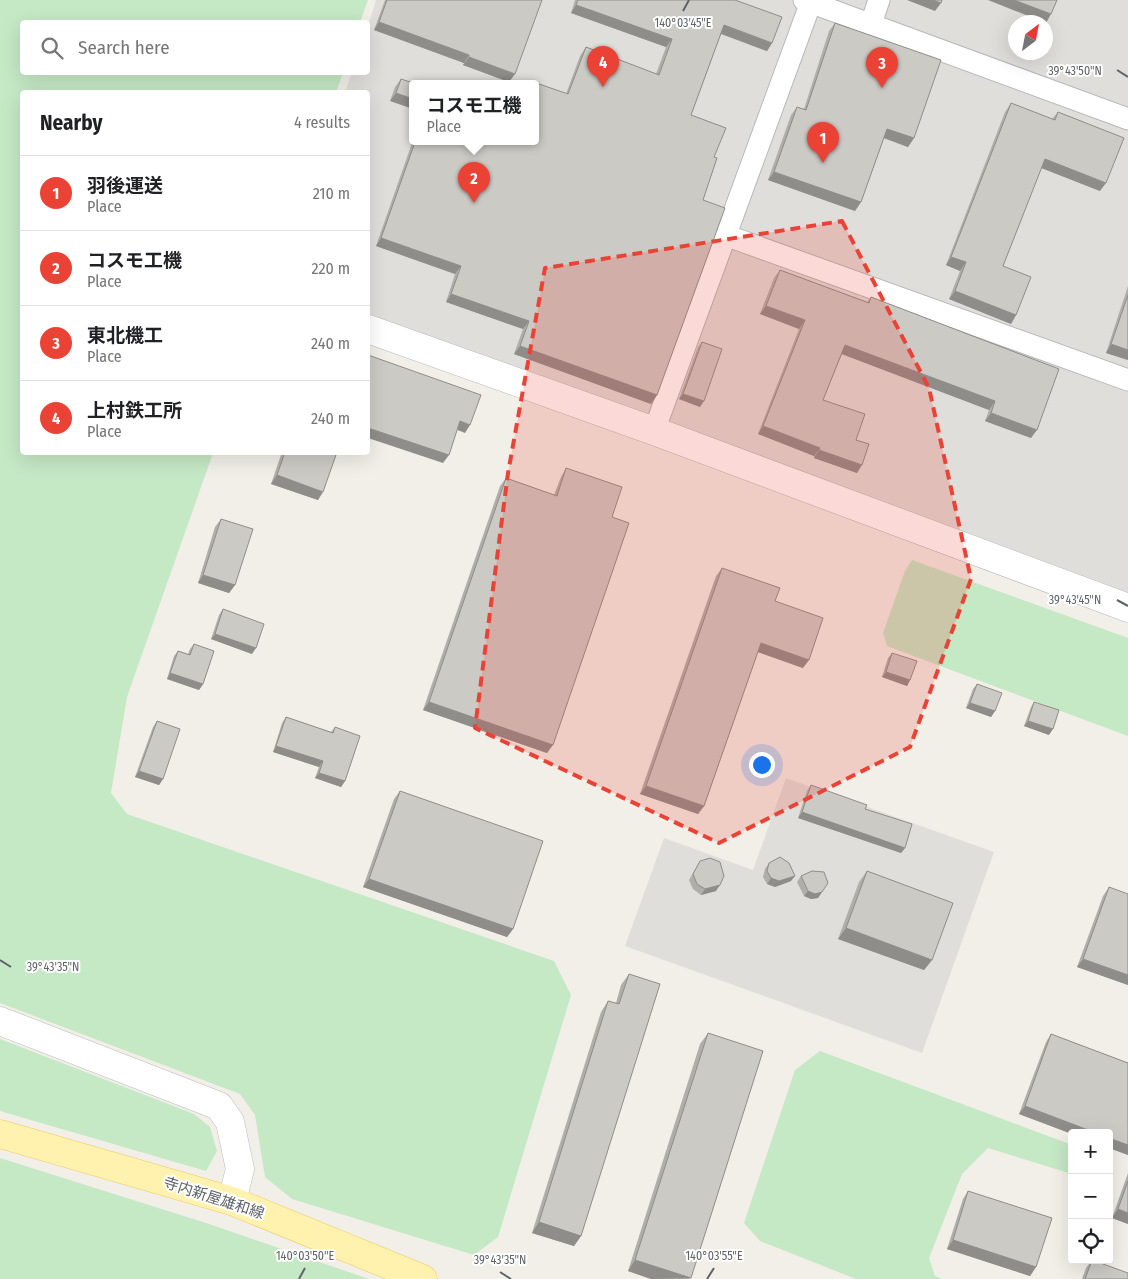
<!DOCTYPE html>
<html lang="en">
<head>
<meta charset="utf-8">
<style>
  body { margin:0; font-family:"Fira Sans Condensed","Noto Sans JP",sans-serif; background:#f2f2f2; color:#202124 }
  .controls { position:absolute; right:15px; bottom:15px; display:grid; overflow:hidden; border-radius:5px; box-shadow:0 5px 20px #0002 }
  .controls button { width:45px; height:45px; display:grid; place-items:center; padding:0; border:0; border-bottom:1px solid #e0e0e0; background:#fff; color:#202124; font:25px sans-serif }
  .compass { position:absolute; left:1008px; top:15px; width:45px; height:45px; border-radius:50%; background:#fff; box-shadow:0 5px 20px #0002; rotate:32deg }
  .you { position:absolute; left:761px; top:764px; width:18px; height:18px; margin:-12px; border:4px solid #fff; border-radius:50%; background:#1a73e8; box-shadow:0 0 0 8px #1a73e833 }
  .badge { display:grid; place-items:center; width:32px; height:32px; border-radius:50%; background:#ea4335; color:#fff; font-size:16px; font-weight:700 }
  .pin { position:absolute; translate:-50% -41px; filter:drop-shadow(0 1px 2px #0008) }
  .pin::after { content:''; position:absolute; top:26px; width:18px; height:15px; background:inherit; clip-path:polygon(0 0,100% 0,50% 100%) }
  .popup { position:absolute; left:409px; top:80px; width:130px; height:65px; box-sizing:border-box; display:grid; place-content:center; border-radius:5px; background:#fff; filter:drop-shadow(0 1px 4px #0005); font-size:16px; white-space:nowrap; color:#757577 }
  .popup b { font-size:19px; color:#202124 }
  .popup::after { content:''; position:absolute; left:50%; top:100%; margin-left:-10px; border:10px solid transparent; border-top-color:#fff }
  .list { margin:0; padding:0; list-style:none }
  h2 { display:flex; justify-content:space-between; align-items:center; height:65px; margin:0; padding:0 20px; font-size:21px }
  h2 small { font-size:16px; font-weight:400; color:#757577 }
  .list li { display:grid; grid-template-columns:32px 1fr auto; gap:15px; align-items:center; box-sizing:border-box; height:75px; padding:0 20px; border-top:1px solid #e0e0e0 }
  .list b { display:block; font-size:19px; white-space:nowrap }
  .list p { margin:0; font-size:16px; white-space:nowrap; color:#757577 }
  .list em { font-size:16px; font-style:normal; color:#757577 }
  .icon { flex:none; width:28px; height:28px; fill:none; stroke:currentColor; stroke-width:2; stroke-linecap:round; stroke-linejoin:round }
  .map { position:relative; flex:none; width:1128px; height:1279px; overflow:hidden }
  .search { position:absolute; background:#fff; box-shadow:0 5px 20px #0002; left:20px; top:20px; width:350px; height:55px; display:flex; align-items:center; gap:12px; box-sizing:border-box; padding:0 18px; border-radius:5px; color:#757577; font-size:19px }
  .panel { position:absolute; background:#fff; box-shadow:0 5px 20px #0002; left:20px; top:90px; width:350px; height:365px; border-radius:5px }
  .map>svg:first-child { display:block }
</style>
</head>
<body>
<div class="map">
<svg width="1128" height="1279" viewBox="0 0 1128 1279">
  <rect width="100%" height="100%" fill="#f1efe8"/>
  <path fill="#e0deda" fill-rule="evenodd" d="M376,0H1128V601L368,320V92H345L352,73L368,72V26ZM1016,22H1046V52H1016ZM413,84H535V142H413Z
    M786,778L994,852L922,1053L625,946L664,838L753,870Z"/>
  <path fill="#c5e8c5" d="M0,0H368L360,22H22V72L343,73L336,92H22V452L213,453L127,697L111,793L127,814L554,961L571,995L498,1237L474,1255L292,1199L265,1177L255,1115L240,1094L0,1003Z
    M912,560L1128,638V736L887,646L883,633L905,571Z
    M0,1039L194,1114L210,1127L217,1151L206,1171L0,1111Z
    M820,1051L1072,1145V1174L988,1148L962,1174L929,1258L935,1276L942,1279H856L760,1241L744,1223L795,1070Z
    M0,1158L206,1223L369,1279H0Z"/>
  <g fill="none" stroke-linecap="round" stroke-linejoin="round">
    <defs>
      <path id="street" d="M804,0L1128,119
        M871,24L879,0
        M725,235L1128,380
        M654,431L811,2"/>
      <path id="secondary" d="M368,329L654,431L1128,608
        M0,1021L219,1106L230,1122L240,1169L232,1201"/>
      <path id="primary" d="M0,1134L232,1201L423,1279"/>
    </defs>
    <use href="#street" stroke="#b5b8bc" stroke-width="23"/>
    <use href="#secondary" stroke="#b6babf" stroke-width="29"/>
    <use href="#primary" stroke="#f2c960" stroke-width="29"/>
    <use href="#street" stroke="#fff" stroke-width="21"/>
    <use href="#secondary" stroke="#fff" stroke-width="28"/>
    <use href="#primary" stroke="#fff2af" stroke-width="28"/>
  </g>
  <path fill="#afaea9" d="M385,0H542L509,82L463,65L464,63L374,30Z
    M575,0H735L772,43L767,51L721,34L691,115L714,157L703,200L657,395L651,404L514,354L523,329L446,302L455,274L376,246L413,140V142H535V90L539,84L566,94L580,56L586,47L656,74L666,47L571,13Z
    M835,23L914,138L908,147L884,138L861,202L855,211L768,180L791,115L797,107L804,109L829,31Z
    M401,79L416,84L390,101L395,87Z
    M1011,103L1052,119L1058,112L1100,191L1041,168L1003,266L1016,315L1011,324L949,299L960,271L946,265L1005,112Z
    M780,270L867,302L871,297L1059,369L1031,438L985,421L989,410L842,354L823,400L856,440L857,473L814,458V456L758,434L799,329L760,314L774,278Z
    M1128,286V360L1106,353Z
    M702,342L700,407L679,399L698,347Z
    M282,452H337L318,500L271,484Z
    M566,468L612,517L547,753L423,710L500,486L506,478L554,495L561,477Z
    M221,519L235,585L229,593L198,583L215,527Z
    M722,568L775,601L803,668L758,652L704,806L698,814L640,794L716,576Z
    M223,609L252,654L211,639L219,615Z
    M194,644L203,684L199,690L167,679L174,656L178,651L188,654L190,649Z
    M892,653L910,680L907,686L882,677L888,658Z
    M977,684L995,711L991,717L966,708L973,689Z
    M1034,702L1049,735L1024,726L1031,707Z
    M286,717L331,732L335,727L345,781L341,787L315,778L319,767L273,752L282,723Z
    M157,721L163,779L159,785L135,777L153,727Z
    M811,785L865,809L905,848L901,853L798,818L807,791Z
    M400,791L513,929L507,937L363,887L394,799Z
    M700,861L716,891L701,895L693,889L689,880Z
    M769,863L791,881L775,887L767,884L763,877L765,869Z
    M867,871L932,960L924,970L838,939L859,882Z
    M801,876L822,892L818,898L811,899L804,896L797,882Z
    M1109,887L1128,985L1077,967L1103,896Z
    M629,974L581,1236L574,1246L532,1233L601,1012L608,1001L616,1003L621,985Z
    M708,1033L690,1279H651L628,1271L700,1044Z
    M1051,1034L1128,1063V1155L1019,1114L1046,1042Z
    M1128,1173V1224L1112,1218Z
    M968,1191L1036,1267L1030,1276L947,1249L963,1199Z
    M1092,1260L1128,1279H1082L1086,1268Z"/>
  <path fill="#8f8d8a" d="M907,0H933L941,3L935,11Z
    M988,0H1014L1051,14L1046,23Z
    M576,5L672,39L666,47L571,13Z
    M379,22L469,55L464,63L374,30Z
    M724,25L772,43L767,51L719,33Z
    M469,57L515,74L509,82L463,65Z
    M396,93L413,99V109L390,101Z
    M887,129L914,138L908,147L881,137Z
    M1045,159L1106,183L1100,191L1039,167Z
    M774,172L861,202L855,211L768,180Z
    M381,238L461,266L455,274L376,246Z
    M951,257L966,262L960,271L946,265Z
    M955,291L1016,315L1011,324L949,299Z
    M451,294L529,321L523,329L446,302Z
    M766,306L805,320L799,329L760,314Z
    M1111,344L1128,350V360L1106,353Z
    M845,345L995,401L989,410L839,353Z
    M520,346L657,395L651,404L514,354Z
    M683,394L704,401L700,407L679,399Z
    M991,413L1037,430L1031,438L985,421Z
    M460,421L470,425L465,433L455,429Z
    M763,426L820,448L814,456L758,434Z
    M368,428L449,455L443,463L368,438Z
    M819,450L862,465L857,473L814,458Z
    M277,475L323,492L318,500L271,484Z
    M203,575L235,585L229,593L198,583Z
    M215,634L256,648L252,654L211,639Z
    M761,643L809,660L803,668L755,651Z
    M886,672L910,680L907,686L882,677Z
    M170,673L203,684L199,690L167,679Z
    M429,702L553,745L547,753L423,710Z
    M970,703L995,711L991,717L966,708Z
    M1028,721L1053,729L1049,735L1024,726Z
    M276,746L323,761L319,767L273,752Z
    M139,771L163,779L159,785L135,777Z
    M319,773L345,781L341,787L315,778Z
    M646,786L704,806L698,814L640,794Z
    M802,812L905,848L901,853L798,818Z
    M795,876L791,881L775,887L767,884L771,878Z
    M369,879L513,929L507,937L363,887Z
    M720,885L716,891L701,895L705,889Z
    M808,891L822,892L818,898L811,899L804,896Z
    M846,928L932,960L924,970L838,939Z
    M1083,959L1128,975V985L1077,967Z
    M1025,1106L1096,1133H1072V1134L1019,1114Z
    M1109,1138L1128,1145V1155L1109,1148Z
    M1118,1209L1128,1213V1224L1112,1218Z
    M539,1222L581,1236L574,1246L532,1233Z
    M953,1240L1036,1267L1030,1276L947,1249Z
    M635,1260L691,1278L651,1279L628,1271Z"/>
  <path fill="#cccac5" stroke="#8f8d8a" d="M387,0H542L515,74L469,57V55L379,22Z
    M578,0H735L782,17L772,43L724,25L691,115L726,128L714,157L717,158L703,200L725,208L657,395L520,346L529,321L451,294L461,266L381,238L415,142H535V95L539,84L568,94L586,47L659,75L672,39L576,5Z
    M933,0H942L941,3Z
    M1014,0H1057L1051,14Z
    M835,23L941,60L914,138L887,129L861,202L774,172L797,107L806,110Z
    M401,79L416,84H413V99L396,93Z
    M1011,103L1055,120L1058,112L1124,138L1106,183L1045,159L1003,266L1031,277L1016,315L955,291L966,262L951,257Z
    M780,270L869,303L871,297L1059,369L1037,430L991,413L995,401L845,345L823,400L865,414L856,440L869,444L862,465L819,450L820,448L763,426L805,320L766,306Z
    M1128,295V350L1111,344Z
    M702,342L722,349L704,401L683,394Z
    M368,355L481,395L470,425L460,421L449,455L368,428Z
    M285,452H337L323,492L277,475Z
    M566,468L622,487L612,517L629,523L553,745L429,702L506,478L557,496Z
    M221,519L253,529L235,585L203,575Z
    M722,568L780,588L775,601L823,618L809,660L761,643L704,806L646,786Z
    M223,609L264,624L256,648L215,634Z
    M194,644L214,651L203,684L170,673L178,651L190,655Z
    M892,653L917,661L910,680L886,672Z
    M977,684L1002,693L995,711L970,703Z
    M1034,702L1059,710L1053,729L1028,721Z
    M286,717L333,733L335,727L360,736L345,781L319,773L323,761L276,746Z
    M157,721L180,729L163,779L139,771Z
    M811,785L867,805L865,809L912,824L905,848L802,812Z
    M400,791L543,841L513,929L369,879Z
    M780,857L789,863L795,876L779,881L771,878L767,871L769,863Z
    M710,858L720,862L724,876L720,885L705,889L697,884L693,874L700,861Z
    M812,871L824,872L828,883L822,892L815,894L808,891L801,876Z
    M867,871L953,903L932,960L846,928Z
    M1109,887L1128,894V975L1083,959Z
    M629,974L660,984L581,1236L539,1222L608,1001L619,1004Z
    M708,1033L763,1051L691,1278L635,1260Z
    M1051,1034L1128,1063V1145L1109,1138V1133H1096L1025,1106Z
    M1128,1181V1213L1118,1209Z
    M968,1191L1052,1218L1036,1267L953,1240Z
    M1092,1260L1128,1273V1279H1085Z"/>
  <path fill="#ea4335" fill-opacity="0.2" stroke="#ea4335" stroke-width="4" stroke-dasharray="10 6" stroke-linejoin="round" d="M842,221L929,388L971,579L910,747L719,843L475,728L508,473L545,268Z"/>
  <path fill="none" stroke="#5f6368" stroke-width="2" d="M683,11L689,0M1117,70L1128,77M1117,600L1128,606M0,960L11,967M500,1272L511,1279M299,1279L305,1268M707,1279L714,1268"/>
  <g text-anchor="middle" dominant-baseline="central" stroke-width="4" stroke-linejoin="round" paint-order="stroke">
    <g font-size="15" fill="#5f6368" stroke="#fff">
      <text transform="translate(214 1198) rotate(18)">寺内新屋雄和線</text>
    </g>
  </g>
  <g font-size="12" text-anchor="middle" fill="#5f6368" stroke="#fff" stroke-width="4" stroke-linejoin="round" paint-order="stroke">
    <text x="683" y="27">140°03'45"E</text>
    <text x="1075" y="75">39°43'50"N</text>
    <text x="1075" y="604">39°43'45"N</text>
    <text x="53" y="971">39°43'35"N</text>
    <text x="305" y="1260">140°03'50"E</text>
    <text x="714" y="1260">140°03'55"E</text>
    <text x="500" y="1264">39°43'35"N</text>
  </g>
</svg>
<div class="controls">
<button>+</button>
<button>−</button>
<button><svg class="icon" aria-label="locate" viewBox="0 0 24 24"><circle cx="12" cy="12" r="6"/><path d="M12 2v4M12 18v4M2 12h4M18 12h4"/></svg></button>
</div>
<svg class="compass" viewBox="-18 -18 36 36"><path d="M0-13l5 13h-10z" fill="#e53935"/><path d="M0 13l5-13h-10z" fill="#757577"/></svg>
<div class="you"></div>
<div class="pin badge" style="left:823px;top:163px">1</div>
<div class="pin badge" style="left:474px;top:203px">2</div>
<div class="popup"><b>コスモ工機</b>Place</div>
<div class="pin badge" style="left:882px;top:88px">3</div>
<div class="pin badge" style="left:603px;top:87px">4</div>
<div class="search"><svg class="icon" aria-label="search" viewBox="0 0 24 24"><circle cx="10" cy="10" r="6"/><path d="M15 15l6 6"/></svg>Search here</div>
<section class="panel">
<h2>Nearby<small>4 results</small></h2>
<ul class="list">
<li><span class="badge">1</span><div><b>羽後運送</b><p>Place</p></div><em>210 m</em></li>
<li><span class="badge">2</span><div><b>コスモ工機</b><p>Place</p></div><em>220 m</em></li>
<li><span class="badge">3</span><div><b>東北機工</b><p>Place</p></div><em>240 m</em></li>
<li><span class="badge">4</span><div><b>上村鉄工所</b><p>Place</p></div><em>240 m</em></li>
</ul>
</section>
</div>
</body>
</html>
